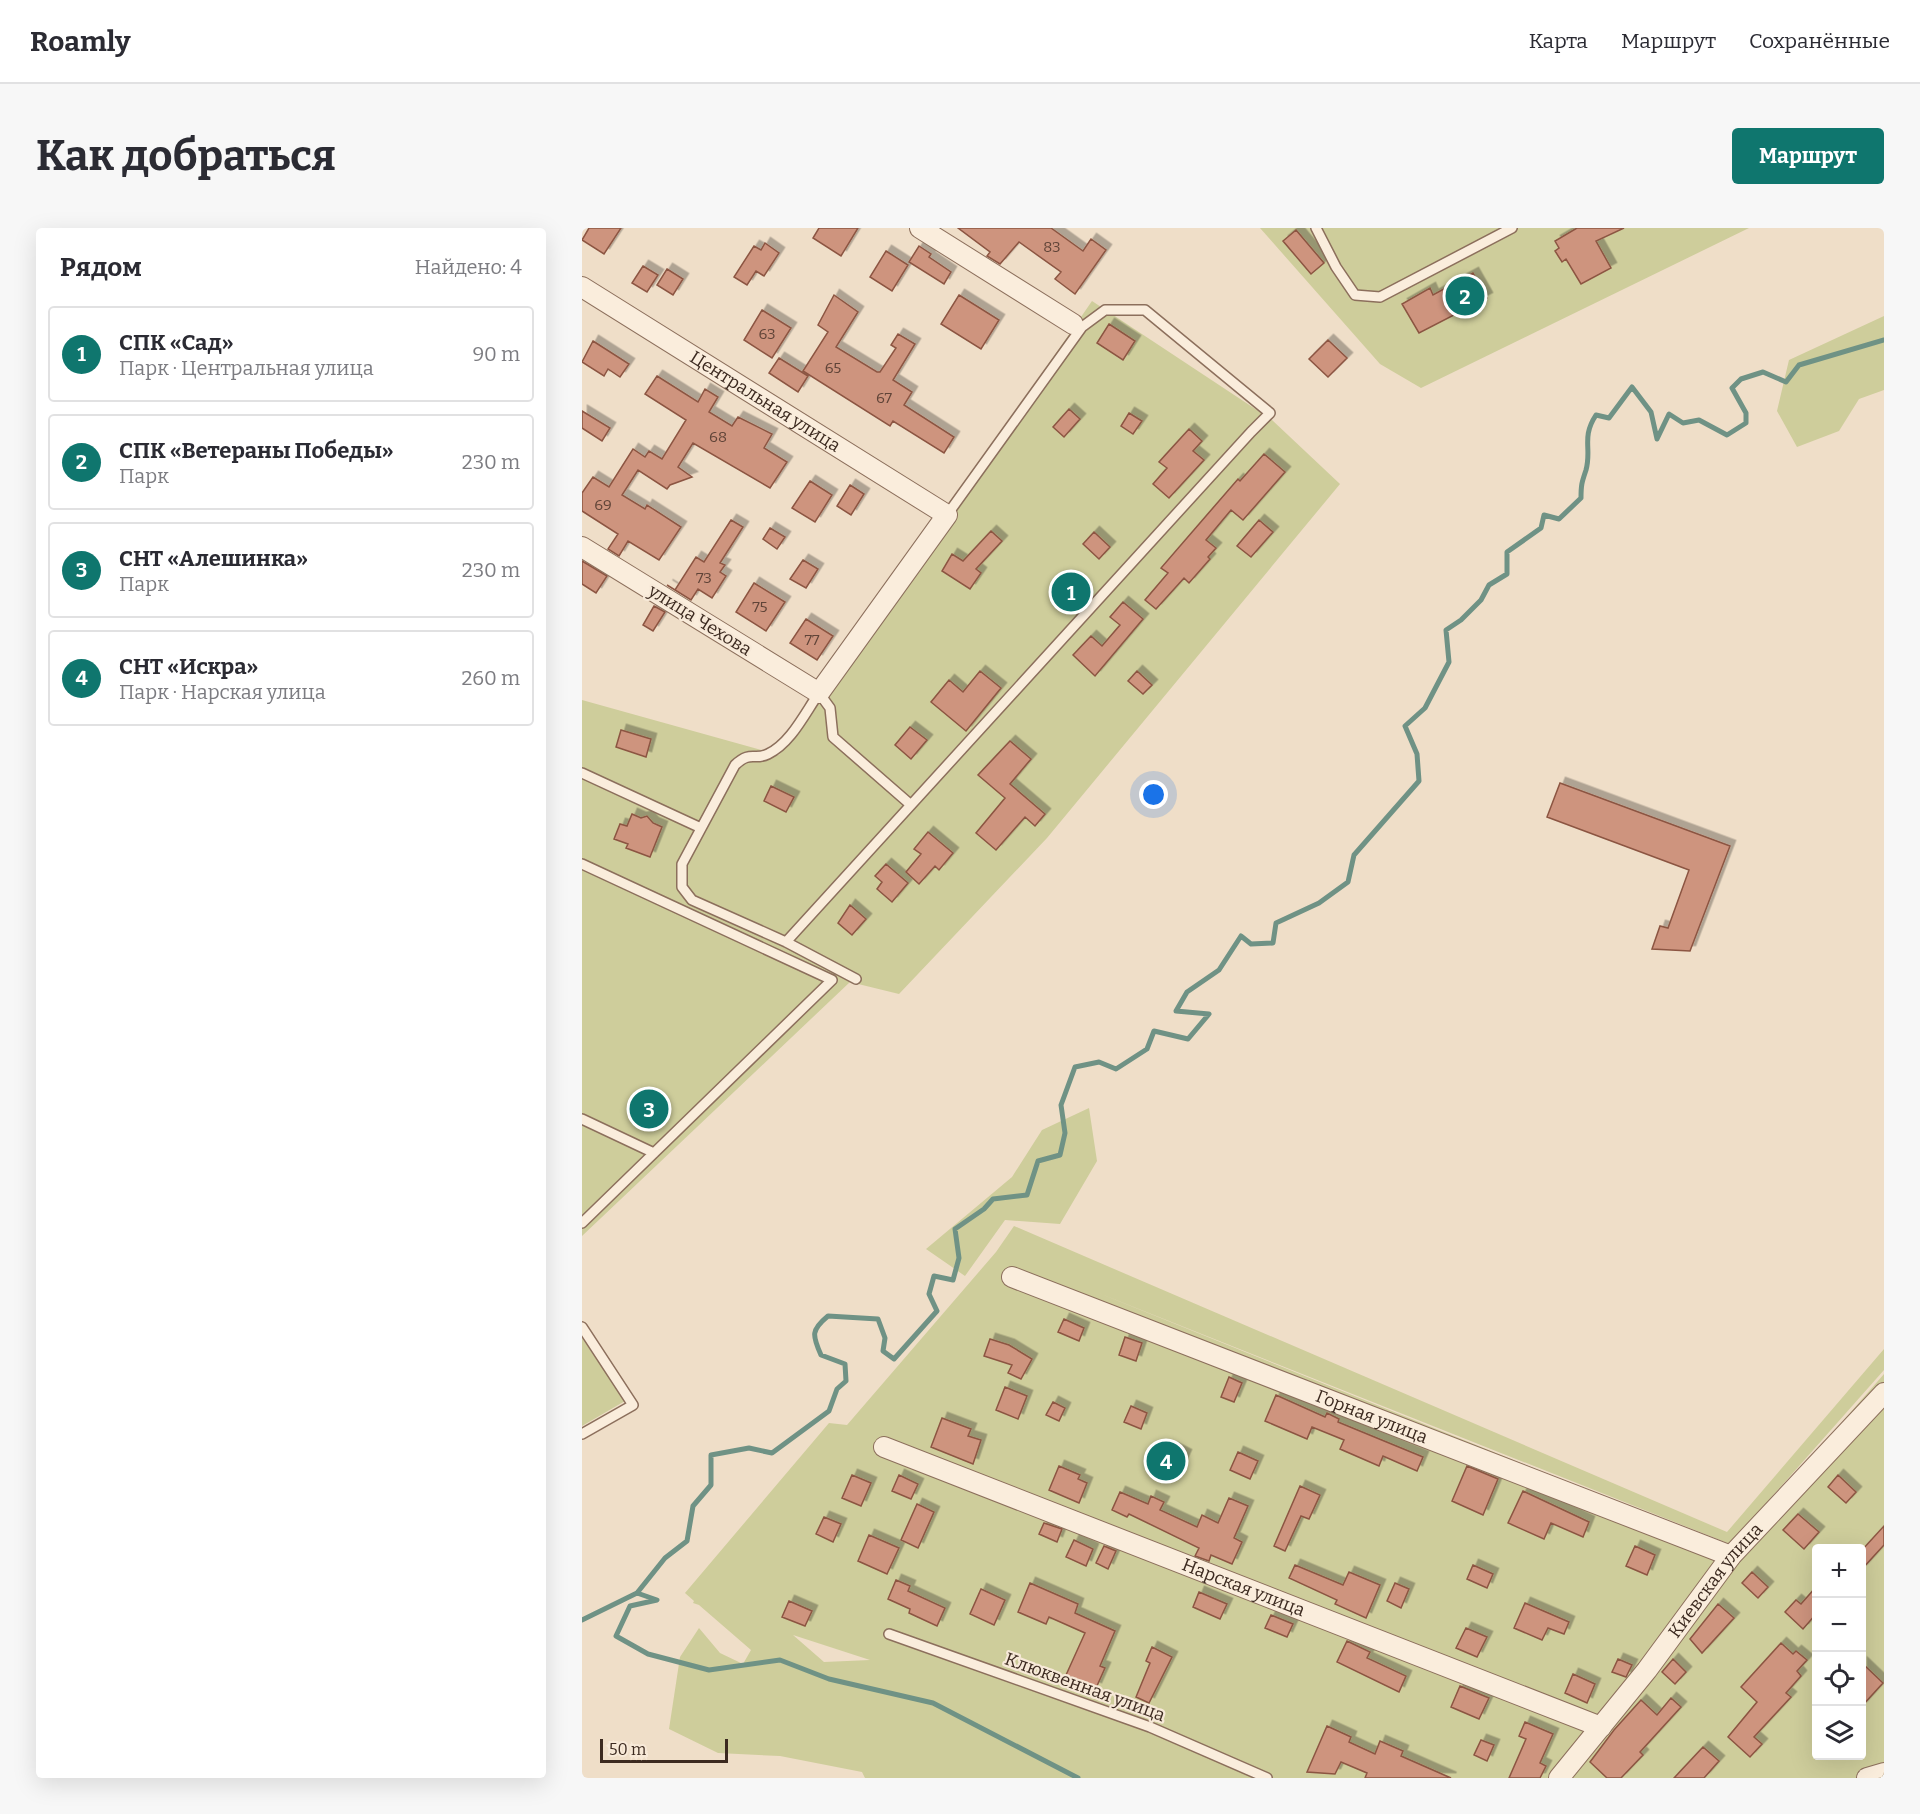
<!DOCTYPE html>
<html lang="ru">
<head>
<meta charset="utf-8">
<style>
  body { margin:0; font-family:Bitter,serif; background:#f7f7f7; color:#2b2b33 }
  .controls { position:absolute; right:18px; bottom:18px; display:grid; overflow:hidden; border-radius:6px; box-shadow:0 6px 24px #0002 }
  .controls button { width:54px; height:54px; display:grid; place-items:center; padding:0; border:0; border-bottom:2px solid #e1e1e2; background:#fff; color:#2b2b33; font:30px sans-serif }
  .scale { position:absolute; left:18px; bottom:15px; width:128px; box-sizing:border-box; padding-left:6px; border:3px solid #3c2a20; border-top:0; font-size:16px; line-height:21px; white-space:nowrap; color:#3c2a20; -webkit-text-stroke:4px #f7e9d8; paint-order:stroke }
  .you { position:absolute; left:572px; top:567px; width:21px; height:21px; margin:-15px; border:4px solid #fff; border-radius:50%; background:#1a73e8; box-shadow:0 0 0 9px #1a73e833 }
  .badge { display:grid; place-items:center; width:39px; height:39px; border-radius:50%; background:#0f766e; color:#fff; font-size:20px; font-weight:700 }
  .pin { position:absolute; translate:-50% -50%; border:3px solid #fff; box-shadow:0 2px 6px #0006 }
  .list { margin:0; padding:0; list-style:none }
  h2 { display:flex; justify-content:space-between; align-items:center; height:78px; margin:0; padding:0 24px; font-size:26px }
  h2 small { font-size:20px; font-weight:400; color:#7c7c81 }
  .list li { display:grid; grid-template-columns:39px 1fr auto; gap:18px; align-items:center; box-sizing:border-box; height:96px; margin:0 12px 12px; padding:0 12px; border:2px solid #e1e1e2; border-radius:6px }
  .list b { display:block; font-size:22px; white-space:nowrap }
  .list p { margin:0; font-size:20px; white-space:nowrap; color:#7c7c81 }
  .list em { font-size:20px; font-style:normal; color:#7c7c81 }
  .icon { flex:none; width:33px; height:33px; fill:none; stroke:currentColor; stroke-width:2; stroke-linecap:round; stroke-linejoin:round }
  .map { position:relative; flex:none; width:1302px; height:1550px; overflow:hidden; border-radius:6px }
  header { display:flex; align-items:center; gap:36px; box-sizing:border-box; height:84px; padding:0 30px; background:#fff; border-bottom:2px solid #e1e1e2 }
  header strong { font-size:28px }
  nav { display:flex; gap:33px; margin-inline-start:auto; font-size:21px }
  .intro { display:flex; align-items:center; justify-content:space-between; box-sizing:border-box; height:144px; padding:0 36px }
  h1 { margin:0; font-size:42px }
  .button { padding:15px 27px; border-radius:6px; background:#0f766e; color:#fff; font-size:21px; font-weight:700 }
  main { display:flex; gap:36px; padding:0 36px }
  aside { flex:1; background:#fff; border-radius:6px; box-shadow:0 6px 24px #0002 }
  .map>svg:first-child { display:block }
</style>
</head>
<body>
<header>
<strong>Roamly</strong>
<nav><a>Карта</a><a>Маршрут</a><a>Сохранённые</a></nav>
</header>
<div class="intro"><h1>Как добраться</h1><a class="button">Маршрут</a></div>
<main>
<aside>
<h2>Рядом<small>Найдено: 4</small></h2>
<ul class="list">
<li><span class="badge">1</span><div><b>СПК «Сад»</b><p>Парк · Центральная улица</p></div><em>90 m</em></li>
<li><span class="badge">2</span><div><b>СПК «Ветераны Победы»</b><p>Парк</p></div><em>230 m</em></li>
<li><span class="badge">3</span><div><b>СНТ «Алешинка»</b><p>Парк</p></div><em>230 m</em></li>
<li><span class="badge">4</span><div><b>СНТ «Искра»</b><p>Парк · Нарская улица</p></div><em>260 m</em></li>
</ul>
</aside>
<div class="map">
<svg width="1302" height="1550" viewBox="0 0 1302 1550">
  <defs>
    <filter id="shadow"><feDropShadow dx="5.5" dy="-5.5" stdDeviation="0" flood-color="#0004"/></filter>
  </defs>
  <rect width="100%" height="100%" fill="#efdec8"/>
  <path fill="#cecd9b" fill-rule="evenodd" d="M678,0H1167L839,160L798,136Z
    M510,73L690,192L758,256L465,610L317,766L268,754L0,1008V472L197,527Z
    M1302,88V162L1277,171L1257,203L1215,219L1195,183L1207,132Z
    M507,880L515,933L478,996L423,992L383,1048L344,1021L430,949L460,902Z
    M432,998L1145,1304L1302,1121V1142L1148,1316L514,1064L1150,1320L1302,1146V1550H283L280,1544L198,1528L136,1525L87,1501L98,1429L117,1400L138,1425L161,1436L169,1422L117,1377L111,1375L112,1373L103,1365L247,1195L265,1197L414,1024ZM1234,1320H1280V1528H1234ZM211,1407L288,1432L242,1434Z
    M0,1110L43,1173L0,1198Z"/>
  <g fill="none" stroke-linecap="round" stroke-linejoin="round">
    <path stroke="#6f9285" stroke-width="5" d="M55,1365L75,1372L48,1378L34,1408L66,1426L127,1442L198,1432L247,1451L351,1475L496,1550
      M0,1392L55,1365L83,1330L105,1313L111,1278L129,1257V1227L167,1220L190,1225L247,1183L255,1161L264,1153L263,1136L239,1127C230,1107 229,1102 246,1088L296,1091L303,1110L301,1123L312,1131L355,1083L347,1066L352,1048L371,1052L377,1030L373,1001L402,981L411,971L445,967L456,933L478,927L483,905L479,877L493,839L517,834L534,841L565,821L572,803L606,811L627,786L594,783L605,764L637,742L659,708L669,716L691,715L694,695L737,675L766,654L772,627L837,553L835,526L823,498L843,480L867,434L864,402L879,392L899,372L907,357L925,346V324L959,300L962,287L977,291L999,270C999,256 1000,254 1004,242C1010,220 999,210 1014,187L1027,190L1050,159L1069,184L1075,211L1087,186L1101,195L1117,192L1145,207L1164,195V185L1150,160L1159,151L1181,144L1204,154L1217,137L1302,112"/>
  </g>
  <path fill="#ce947e" stroke="#8c5542" stroke-width="1.5" filter="url(#shadow)" d="M7,0H39L22,26L0,12Z
    M237,0H276L259,28L231,10Z
    M376,0H469L501,23L509,11L524,22L493,66L473,51L479,44L437,14L418,36L405,28L408,24Z
    M995,0H1042L1014,13L1029,40L999,56L984,31L980,34L973,23L977,20L973,13Z
    M714,2L742,35L729,46L701,13Z
    M183,15L197,25L182,48L174,43L165,57L152,49L172,18L179,22Z
    M337,18L349,26L347,29L369,44L362,56L327,34Z
    M304,23L326,37L310,63L288,49Z
    M61,38L76,47L65,64L50,55Z
    M85,41L101,51L91,67L75,57Z
    M891,45L905,70L837,105L820,76L848,60L851,67Z
    M252,67L276,84L254,119L295,144H298L314,120L309,117L316,106L333,116L311,152L330,164L322,177L372,209L362,225L311,193L308,198L221,143L246,104L236,97Z
    M377,67L417,92L399,121L359,96Z
    M180,82L209,100L190,130L162,112Z
    M527,96L553,113L541,132L515,115Z
    M746,112L765,130L746,149L727,131Z
    M11,113L47,136L38,149L26,141L22,148L0,134Z
    M197,130L226,148L216,164L187,145Z
    M75,148L116,174L123,161L136,169L127,184L150,198L156,189L190,206L182,220L205,234L188,260L111,215L96,239L110,249L88,257L85,261L56,242L40,267L63,281L65,277L99,299L77,332L46,313L37,328L26,321L36,306L0,283V265L11,249L27,259L51,221L63,229L67,223L80,231L104,192L63,166Z
    M487,181L498,191L482,209L471,199Z
    M0,183L28,200L20,213L0,200Z
    M547,185L560,193L551,206L539,198Z
    M607,201L620,213L611,223L622,232L587,270L571,256L585,240L577,234Z
    M682,226L703,244L661,292L649,282L624,312L634,320L626,329L628,331L607,355L602,350L574,381L563,372L586,345L579,340L656,251L658,253Z
    M228,253L250,267L233,294L210,280Z
    M268,257L282,266L269,287L255,278Z
    M149,292L161,299L138,335L143,337L138,344L144,348L130,370L116,361L109,372L85,357L93,362L114,329L122,334Z
    M677,292L691,304L669,329L655,318Z
    M188,300L203,309L195,321L181,311Z
    M409,303L420,313L394,341L399,345L388,361L360,343L370,326L381,333Z
    M512,304L528,319L517,331L501,316Z
    M221,332L236,341L224,360L208,351Z
    M0,333L25,348L14,365L0,356Z
    M172,355L203,374L184,403L154,384Z
    M541,374L561,391L513,448L491,427L509,408L520,418L538,397L528,389Z
    M72,378L83,384L71,403L61,397Z
    M224,391L251,408L235,432L208,415Z
    M398,443L419,460L384,503L349,474L367,452L381,464Z
    M555,443L570,457L561,466L546,453Z
    M328,499L345,512L329,531L313,517Z
    M39,502L69,511L64,529L34,519Z
    M428,513L449,531L428,556L463,586L453,598L443,589L414,622L394,605L423,570L396,547Z
    M978,555L1148,618L1108,723L1070,721L1078,698L1086,700L1107,642L965,589Z
    M189,558L212,569L204,584L182,573Z
    M50,586L59,590L65,588L71,595L80,599L68,629L44,620L46,616L32,611L38,596L45,598Z
    M346,604L371,625L357,642L353,638L337,656L324,644L339,626L332,621Z
    M304,636L326,655L310,674L295,661L300,654L293,648Z
    M268,677L284,691L270,707L256,695Z
    M482,1091L502,1100L497,1113L476,1104Z
    M543,1109L560,1115L554,1133L537,1127Z
    M408,1111L427,1117L450,1131L439,1151L426,1145L430,1137L402,1128Z
    M647,1149L660,1155L652,1174L639,1169Z
    M423,1159L445,1168L436,1191L414,1182Z
    M694,1167L743,1189L745,1185L757,1191L756,1194L841,1229L835,1243L801,1228L797,1238L758,1221L762,1212L730,1199L725,1211L683,1193Z
    M471,1174L483,1180L477,1193L464,1187Z
    M549,1178L565,1185L559,1201L542,1194Z
    M360,1190L389,1201L386,1208L399,1212L391,1236L349,1219Z
    M590,1220L604,1227L597,1242L583,1236Z
    M656,1224L676,1233L668,1251L648,1242Z
    M477,1238L498,1247L496,1251L505,1255L497,1275L467,1262Z
    M885,1238L916,1251L901,1287L870,1273Z
    M270,1247L289,1255L279,1278L260,1270Z
    M317,1247L336,1256L329,1271L310,1263Z
    M1256,1247L1274,1264L1264,1275L1246,1259Z
    M718,1258L738,1267L727,1291L719,1288L703,1323L692,1318Z
    M941,1263L1007,1294L1001,1309L969,1295L962,1311L926,1295Z
    M538,1264L566,1276L569,1268L582,1274L578,1282L615,1299L620,1287L636,1295L647,1270L666,1278L652,1310L660,1314L650,1336L629,1327L627,1333L613,1328L617,1320L547,1286L545,1289L530,1282Z
    M335,1276L352,1284L336,1320L319,1312Z
    M1216,1286L1237,1304L1222,1321L1201,1302Z
    M242,1289L259,1296L251,1314L234,1306Z
    M462,1295L480,1301L475,1314L457,1306Z
    M1302,1298V1317L1280,1341V1322Z
    M287,1307L317,1320L305,1346L276,1333Z
    M492,1312L511,1321L504,1338L484,1329Z
    M522,1318L534,1323L526,1341L514,1335Z
    M1053,1318L1073,1327L1065,1347L1044,1338Z
    M713,1337L761,1357L767,1344L798,1357L784,1390L753,1376L755,1372L707,1350Z
    M891,1337L911,1346L905,1360L885,1351Z
    M1170,1344L1186,1359L1176,1370L1160,1355Z
    M314,1352L328,1358L326,1363L363,1380L355,1398L327,1385L328,1381L306,1371Z
    M448,1355L496,1376L493,1385L533,1403L518,1438L523,1440L514,1460L484,1447L503,1405L467,1389L464,1396L436,1384Z
    M813,1355L827,1361L819,1380L805,1373Z
    M1234,1359V1386L1221,1401L1203,1384L1214,1372L1219,1376Z
    M399,1361L423,1372L412,1397L388,1386Z
    M617,1364L645,1376L638,1391L611,1379Z
    M207,1373L230,1383L223,1398L200,1389Z
    M943,1375L987,1394L982,1406L966,1400L960,1412L932,1400Z
    M1136,1376L1152,1390L1120,1425L1108,1411Z
    M689,1387L711,1396L705,1409L683,1400Z
    M884,1400L905,1409L895,1429L874,1420Z
    M765,1413L788,1424L785,1430L824,1448L817,1464L755,1434Z
    M1199,1415L1211,1426L1214,1423L1225,1432L1215,1443L1219,1448L1204,1465L1209,1469L1172,1509L1180,1516L1168,1529L1146,1509L1175,1474L1159,1459Z
    M570,1419L590,1429L567,1475L554,1469L568,1435L564,1433Z
    M1036,1431L1050,1437L1044,1449L1030,1444Z
    M1091,1431L1104,1444L1093,1456L1080,1444Z
    M1280,1435L1301,1455L1280,1478Z
    M991,1446L1013,1456L1005,1475L983,1465Z
    M878,1458L907,1470L897,1491L869,1479Z
    M1089,1470L1099,1479L1058,1524L1061,1527L1039,1550H1025L1008,1534L1032,1502L1059,1472L1075,1487Z
    M943,1494L971,1506L958,1535L964,1538L958,1550H927L944,1511L937,1508Z
    M745,1498L769,1509L767,1514L793,1526L798,1513L821,1523L819,1528L869,1550H783L785,1545L759,1534L753,1546L725,1544Z
    M899,1512L912,1517L905,1533L892,1527Z
    M1121,1519L1137,1533L1122,1550H1092Z"/>
  <g fill="none" stroke-linecap="round" stroke-linejoin="round">
    <defs>
      <path id="service" d="M734,0L754,39L773,67L798,69L930,0
        M365,287L500,99L497,98
        M0,545L119,600
        M329,577L251,509L248,480L237,465C223,485 209,515 186,526C172,533 169,522 153,537L100,636V659L110,672L204,714L669,204L688,185L563,82H523L500,99
        M0,636L250,752L0,995
        M204,714L274,751
        M0,891L72,925
        M0,1099L51,1177L0,1206
        M307,1406L568,1499L685,1550"/>
      <g id="minor">
        <path d="M338,0L491,96"/>
        <path id="s1" d="M0,59L365,287L237,465L0,319"/>
        <path id="s2" d="M430,1049L1149,1328"/>
        <path id="s3" d="M302,1219L1019,1499"/>
        <path id="s4" d="M977,1550L1065,1442L1149,1328L1302,1165"/>
        <path d="M1285,1550L1302,1545"/>
      </g>
    </defs>
    <use href="#service" stroke="#8c6f5c" stroke-width="12"/>
    <use href="#minor" stroke="#8c6f5c" stroke-width="22"/>
    <use href="#service" stroke="#faeddc" stroke-width="9"/>
    <use href="#minor" stroke="#faeddc" stroke-width="20"/>
  </g>
  <g text-anchor="middle" dominant-baseline="central" stroke-width="4.5" stroke-linejoin="round" paint-order="stroke">
    <g font-size="15" fill="#604438">
      <text x="470" y="19">83</text>
      <text x="185" y="106">63</text>
      <text x="251" y="140">65</text>
      <text x="302" y="170">67</text>
      <text x="136" y="209">68</text>
      <text x="21" y="277">69</text>
      <text x="122" y="350">73</text>
      <text x="178" y="379">75</text>
      <text x="230" y="412">77</text>
    </g>
    <g font-size="18" fill="#3c2a20" stroke="#f7e9d8">
      <text stroke="none"><textPath href="#s1" startOffset="216">Центральная улица</textPath></text>
      <text transform="translate(118 392) rotate(32)">улица Чехова</text>
      <text stroke="none"><textPath href="#s2" startOffset="386">Горная улица</textPath></text>
      <text stroke="none"><textPath href="#s4" startOffset="252">Киевская улица</textPath></text>
      <text stroke="none"><textPath href="#s3" startOffset="386">Нарская улица</textPath></text>
      <text transform="translate(503 1459) rotate(20)">Клюквенная улица</text>
    </g>
  </g>
</svg>
<div class="controls">
<button>+</button>
<button>−</button>
<button><svg class="icon" aria-label="locate" viewBox="0 0 24 24"><circle cx="12" cy="12" r="6"/><path d="M12 2v4M12 18v4M2 12h4M18 12h4"/></svg></button>
<button><svg class="icon" aria-label="layers" viewBox="0 0 24 24"><path d="M12 4l9 5-9 5-9-5zM3 14l9 5 9-5"/></svg></button>
</div>
<div class="scale">50 m</div>
<div class="you"></div>
<div class="pin badge" style="left:489px;top:364px">1</div>
<div class="pin badge" style="left:883px;top:68px">2</div>
<div class="pin badge" style="left:67px;top:881px">3</div>
<div class="pin badge" style="left:584px;top:1233px">4</div>
</div>
</main>
</body>
</html>
